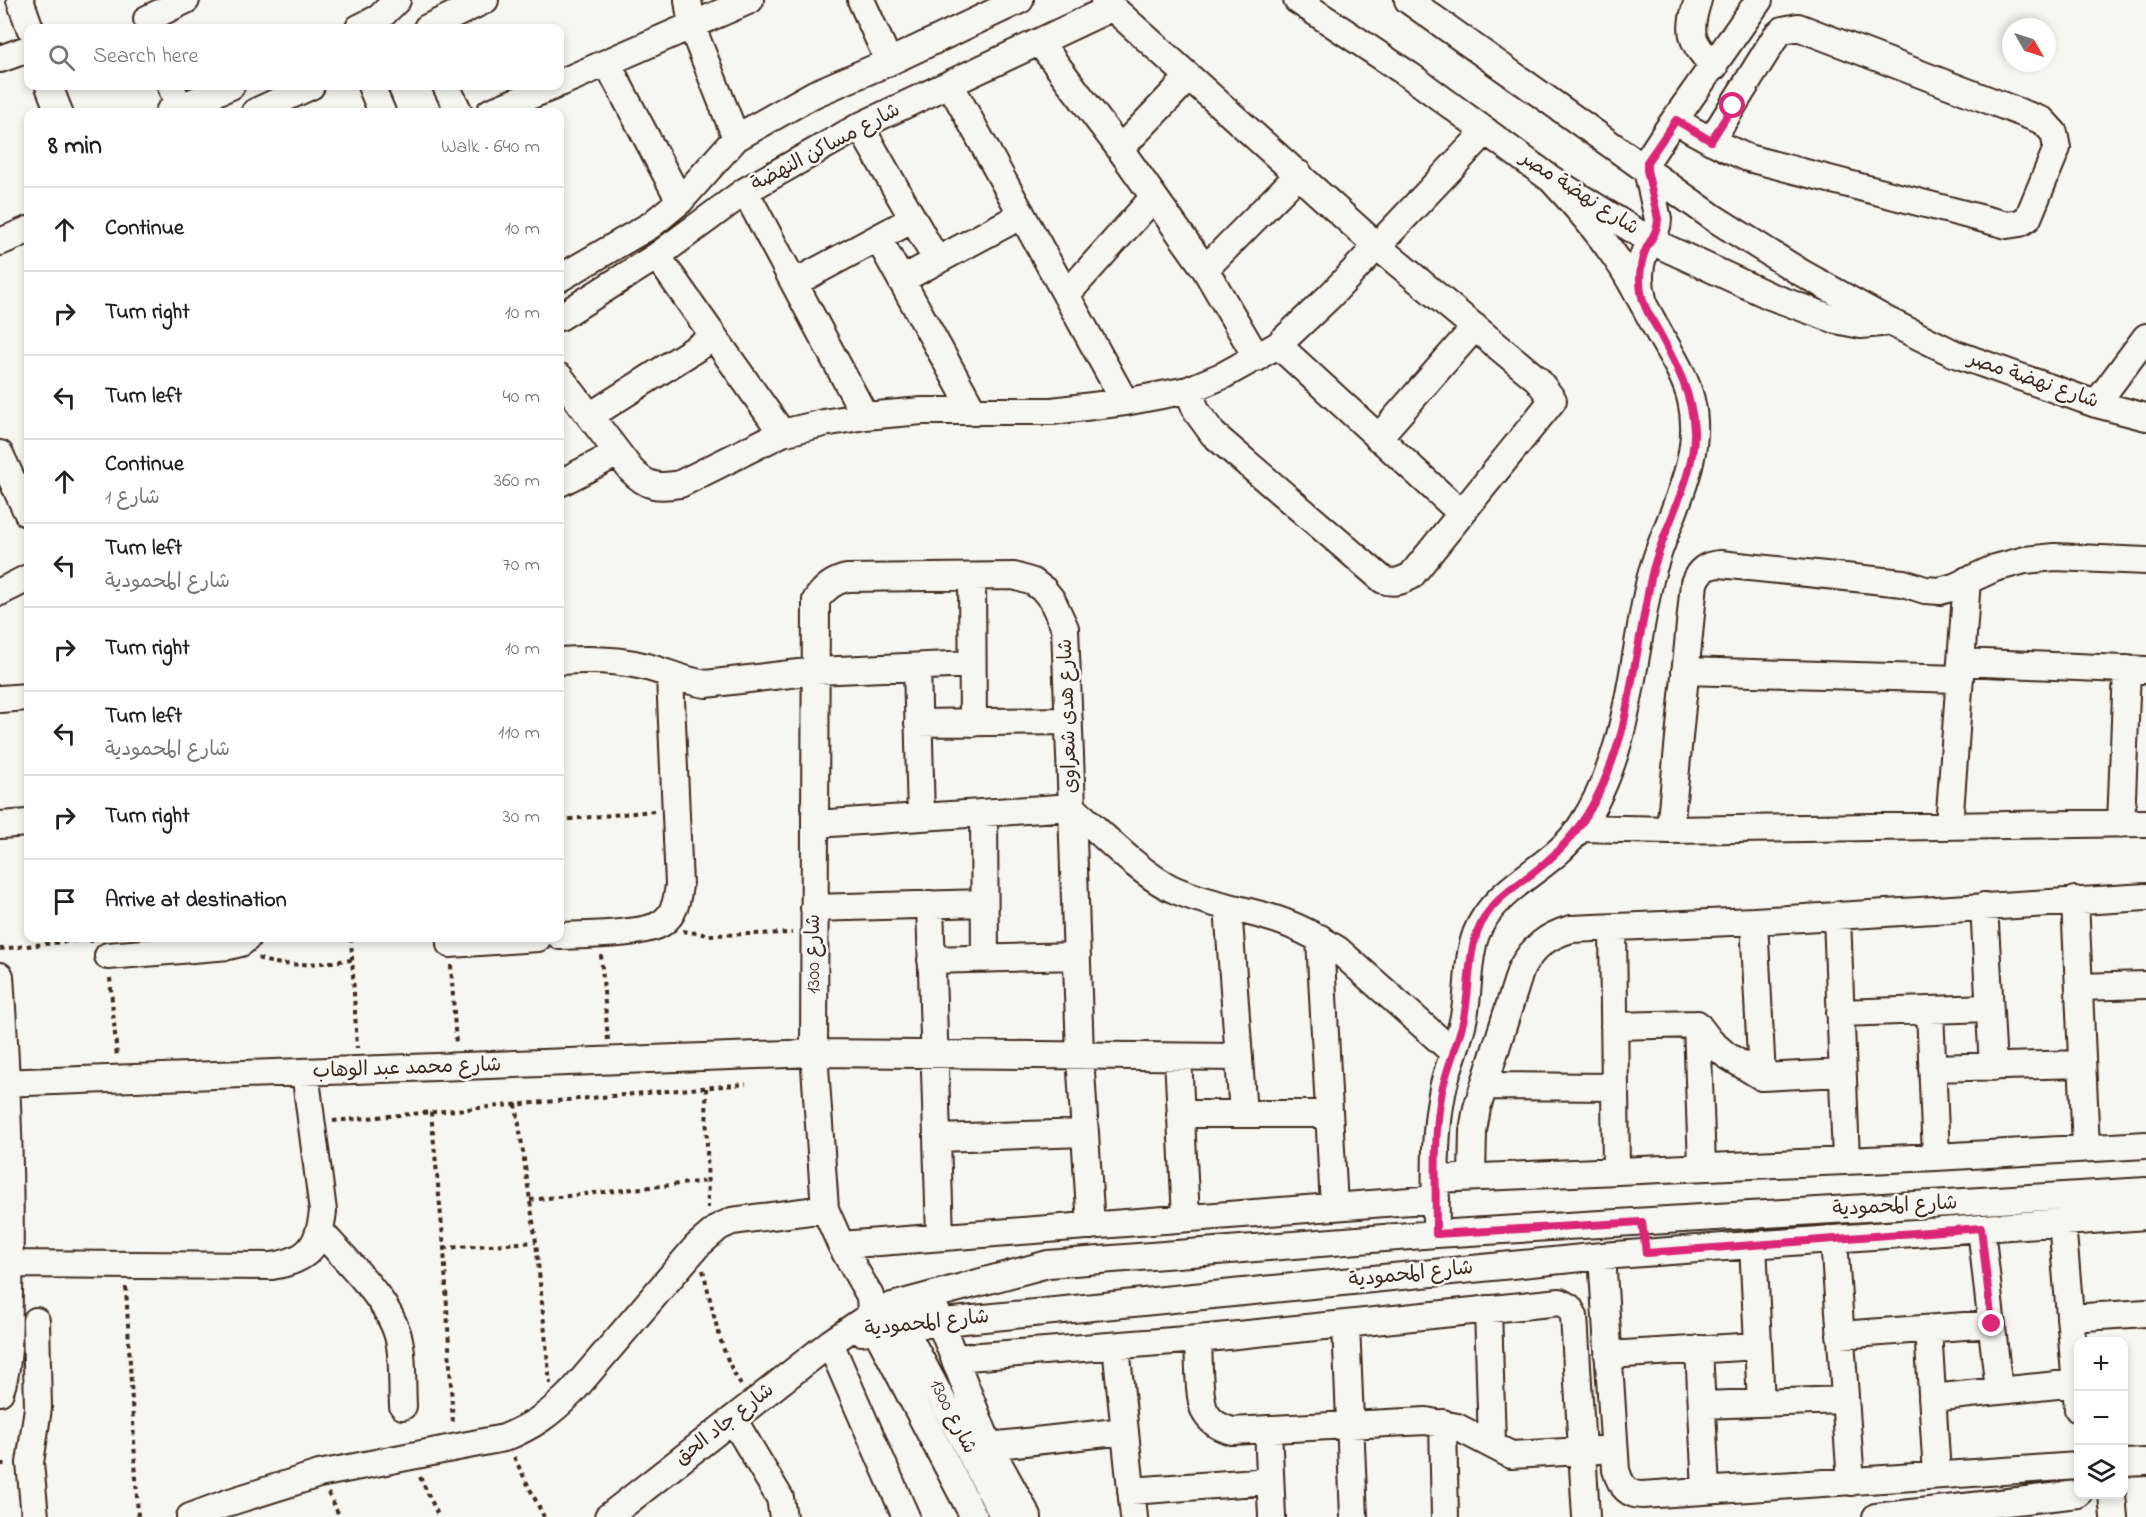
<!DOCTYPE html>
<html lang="en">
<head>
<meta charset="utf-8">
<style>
  body { margin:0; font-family:"Indie Flower","Playpen Sans Arabic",sans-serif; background:#f2f2f2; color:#202124 }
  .controls { position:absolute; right:18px; bottom:18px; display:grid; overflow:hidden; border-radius:12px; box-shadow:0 3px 9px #0003 }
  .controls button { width:54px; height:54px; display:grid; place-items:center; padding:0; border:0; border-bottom:2px solid #e0e0e0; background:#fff; color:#202124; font:30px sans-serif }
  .compass { position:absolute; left:2002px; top:18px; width:54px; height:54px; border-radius:50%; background:#fff; box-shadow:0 3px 9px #0003; rotate:129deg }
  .stop { position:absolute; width:18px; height:18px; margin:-14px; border:4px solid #db2777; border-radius:50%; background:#fff }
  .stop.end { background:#db2777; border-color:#fff; box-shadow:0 2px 6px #0008 }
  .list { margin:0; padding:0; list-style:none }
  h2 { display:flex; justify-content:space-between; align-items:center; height:78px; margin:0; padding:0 24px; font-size:26px }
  h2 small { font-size:20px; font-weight:400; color:#757577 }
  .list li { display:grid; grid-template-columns:39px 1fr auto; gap:18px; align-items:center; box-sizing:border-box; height:84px; padding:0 24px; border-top:2px solid #e0e0e0 }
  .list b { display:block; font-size:22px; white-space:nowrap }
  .list p { margin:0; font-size:20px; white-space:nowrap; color:#757577 }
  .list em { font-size:20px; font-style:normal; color:#757577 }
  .icon { flex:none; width:33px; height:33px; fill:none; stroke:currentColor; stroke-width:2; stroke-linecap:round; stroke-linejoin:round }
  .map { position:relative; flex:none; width:2146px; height:1517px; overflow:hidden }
  .search { position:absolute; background:#fff; box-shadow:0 3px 9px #0003; left:24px; top:24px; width:540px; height:66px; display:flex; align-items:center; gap:15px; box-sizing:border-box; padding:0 21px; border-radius:12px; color:#757577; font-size:22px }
  .panel { position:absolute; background:#fff; box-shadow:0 3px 9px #0003; left:24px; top:108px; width:540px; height:834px; border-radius:12px }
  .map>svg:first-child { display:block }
</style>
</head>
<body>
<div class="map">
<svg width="2146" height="1517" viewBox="0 0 2146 1517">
  <rect width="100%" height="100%" fill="#f6f6f2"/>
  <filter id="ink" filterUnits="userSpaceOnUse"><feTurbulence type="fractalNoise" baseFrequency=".0167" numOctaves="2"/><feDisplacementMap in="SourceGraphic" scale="12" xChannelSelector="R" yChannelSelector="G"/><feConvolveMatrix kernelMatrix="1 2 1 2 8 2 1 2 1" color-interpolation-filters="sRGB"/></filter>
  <g filter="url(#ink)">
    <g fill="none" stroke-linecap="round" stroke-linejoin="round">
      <defs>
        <path id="minor" d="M20,0L30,28
          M688,0L692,27L736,138
          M861,0L889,62
          M1104,0L1377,246L1537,379L1553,400L1411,576C1401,581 1394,584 1383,580L1213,434L1197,412L1188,390
          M1297,0L1412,77L1551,179L1651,241L1770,296L1836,320L1861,325L1890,322
          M1408,0L1714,218L1800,272L1890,322L1953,353L2096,404L2146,417
          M1698,0C1687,34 1691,41 1714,67
          M147,19L186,0
          M359,28L379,18L397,0
          M427,28L485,0
          M1040,43L1120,149L1205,269L1257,358
          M0,59L28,49
          M607,63L680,201
          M560,83L750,0
          M950,84L1125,402
          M49,86L59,112
          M171,86L179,108
          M371,86L382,112
          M446,86L459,112
          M169,112L231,86
          M255,112L311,86
          M490,112L554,86
          M1675,120C1699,135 1722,147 1748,158L2007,225L2020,223L2028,218L2057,148L2054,133L2043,121L1798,27L1783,30L1776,36L1711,141
          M860,126L937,261
          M1120,149L1188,78
          M745,191L865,416
          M878,238L974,412
          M0,242L28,230
          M657,256L782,433
          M1205,269L1299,174
          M560,278L651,225L680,201L736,138L814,94L889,62L1020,0
          M901,280L1022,215
          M794,283L913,219
          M1066,295L1154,197
          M1643,299C1639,284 1639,266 1645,251C1650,239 1658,232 1658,219L1647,170L1649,158L1664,135L1759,0
          M560,317L657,256L745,191L860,126L1111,8
          M1278,345L1461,513
          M560,377L631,470C647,487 658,488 680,484L782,433L824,423L865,416L922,411H1052L1125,402L1188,390L1224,375L1278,345L1329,297L1486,131
          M2096,404L2146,337
          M590,416L714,337
          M1378,438L1475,327
          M0,454L28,514
          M560,483L618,453
          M972,577L973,723
          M0,592L28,578
          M560,661C588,659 615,659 643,666C665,671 683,681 706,684L816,671L972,664
          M1962,662L2146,670
          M917,667L921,817
          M1685,671L1960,679
          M0,699L28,697
          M918,723L1069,721
          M984,813L985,959
          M815,824L1072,807L1080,1056L1091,1226
          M2121,824L2127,669
          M0,825L28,823
          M1949,826L1967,580
          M1580,828L1670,830L2146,823
          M1670,830L1694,583C1699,570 1706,565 1720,564L1903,583L1925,590L1940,591L1954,587L1995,568L2025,560L2055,557L2146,561
          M2075,900L2086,1148
          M930,904L940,1237
          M1984,906L1993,1067
          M1228,907L1243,1114
          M814,908L984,903
          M1837,915L1846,1161
          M1754,921L1762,1077
          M1613,928L1616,1170
          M560,936C582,935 645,935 662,923C675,914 677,900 679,885L670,676
          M1320,938L1334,1207
          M450,944L538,938
          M108,956L229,946L241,943L247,938
          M931,960L1077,956
          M0,976C7,1081 12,1187 9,1292C8,1326 11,1361 0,1392
          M2079,987L2146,985
          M1930,1010L1936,1157
          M1840,1013L1989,1008
          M1697,1024L1702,1166
          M1614,1026L1697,1024L1710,1041L1726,1055L1762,1077L1842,1073
          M1178,1057L1186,1218
          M1932,1068L2082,1064
          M0,1083L814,1053L1239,1057
          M1484,1086L1615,1087
          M1180,1114H1329
          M937,1138L1085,1133
          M1472,1176L1473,1131L1477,1108L1521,969C1533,947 1547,936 1571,929L1754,921L2146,897
          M1436,1179L1936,1157L2146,1145
          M2062,1222L2078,1409
          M1981,1228L1999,1391
          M321,1232C348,1263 394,1304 400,1345C403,1365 402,1386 403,1406
          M1436,1234C1436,1188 1433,1139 1442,1094C1446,1069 1458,1046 1463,1021C1470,992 1466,962 1476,934C1495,885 1553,869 1581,826C1630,753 1631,663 1650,580C1664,521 1706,463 1691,400C1685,375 1670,353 1658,331C1647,311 1636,290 1624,270C1603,237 1578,208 1551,179
          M1834,1240L1851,1482
          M841,1245L1436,1199
          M1753,1245L1761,1403
          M1602,1256L1616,1470C1620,1484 1626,1495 1642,1495L2078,1466
          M9,1264L272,1266C308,1260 319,1247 323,1211L305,1072
          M934,1307L989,1446L1028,1517
          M1488,1309L1492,1444
          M896,1313L1004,1517
          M2070,1318L2146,1313
          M1346,1324L1354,1517
          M1928,1329L1937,1475
          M861,1332L904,1326L1602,1256L2146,1216
          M1840,1335L1992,1324
          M1198,1339C1199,1357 1198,1397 1205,1412C1211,1423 1221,1428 1232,1431L1426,1421L1457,1427L1511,1455L1599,1450
          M830,1343L906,1517
          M1116,1347L1134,1517
          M1699,1349L1706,1490
          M1608,1355L1758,1346
          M955,1358L1198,1339L1560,1302L1569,1307L1574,1316L1586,1517
          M1932,1398L2076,1383
          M1702,1405L1845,1400
          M733,1419L780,1498L783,1517
          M1443,1423L1445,1517
          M1268,1429L1272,1517
          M989,1446L1125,1431
          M2124,1463L2146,1462
          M1131,1491L1270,1481
          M2112,1494L2114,1517
          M35,1517L30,1463L38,1408L36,1321
          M190,1517L230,1502L319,1474L504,1438C533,1426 550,1414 572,1392L697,1246L719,1227L732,1221L825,1209
          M608,1517L830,1343L871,1315L892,1306L1048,1264L1436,1234L2146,1191
          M974,1517L876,1330L871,1315L870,1296L841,1245L825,1209L814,1053L816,600C824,588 833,581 847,578L1014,576L1033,582L1044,590L1052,600L1065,628L1072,807C1100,832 1142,876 1175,890C1205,903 1237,908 1268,917C1293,924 1316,936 1338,950L1453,1052
          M1876,1517L2078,1494"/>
      </defs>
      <use href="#minor" stroke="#3b2a1e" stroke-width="30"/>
      <path stroke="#3b2a1e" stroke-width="4" stroke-dasharray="4.5 4.5" stroke-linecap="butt" d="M560,820L654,811
        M683,931L709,935L792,933
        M351,938L357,1048
        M0,949L80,940L93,941
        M601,955L608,1040
        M258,958C283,970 325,962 352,960
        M451,965L456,1045
        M110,978L117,1057
        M706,1088L708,1208
        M516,1104L536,1242L550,1384
        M431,1112L444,1248L453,1425
        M333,1121L746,1084
        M530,1200L708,1181
        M444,1248L536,1242
        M703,1270C713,1309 719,1351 741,1385
        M126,1287L138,1517
        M514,1457L544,1517
        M0,1464H9
        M420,1477L439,1517
        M328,1493L340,1517"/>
      <use href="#minor" stroke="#f6f6f2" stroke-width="26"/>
    </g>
  </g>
  <g fill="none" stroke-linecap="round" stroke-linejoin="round" filter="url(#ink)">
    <path stroke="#db2777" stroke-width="8" d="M1733,106L1711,141L1676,120L1647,162V170L1658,219C1658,231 1651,239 1646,249C1640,262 1639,279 1641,292C1643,307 1652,319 1659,332C1676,364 1692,393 1694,430C1696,479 1659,534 1650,583C1643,619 1637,655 1630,691C1627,705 1625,720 1621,734C1605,789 1584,832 1539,868C1524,881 1505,891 1492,907C1463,942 1473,981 1463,1022C1457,1046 1447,1067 1442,1091C1433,1137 1436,1187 1436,1234L1642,1222L1646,1253L1981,1228L1992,1324"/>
  </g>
  <g text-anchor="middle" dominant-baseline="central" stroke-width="5" stroke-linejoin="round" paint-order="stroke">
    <g font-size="20" fill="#3b2a1e" stroke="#f6f6f2">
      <text transform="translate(826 148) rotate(-28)">شارع مساكن النهضة</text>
      <text transform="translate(1579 194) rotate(33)">شارع نهضة مصر</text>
      <text transform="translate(2033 381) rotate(19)">شارع نهضة مصر</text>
      <text transform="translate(1069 716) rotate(-92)">شارع هدى شعراوى</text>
      <text transform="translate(814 954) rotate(-90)">شارع 1300</text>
      <text transform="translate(407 1069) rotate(-2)">شارع محمد عبد الوهاب</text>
      <text transform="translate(1895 1207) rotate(-3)">شارع المحمودية</text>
      <text transform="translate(1411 1275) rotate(-6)">شارع المحمودية</text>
      <text transform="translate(927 1324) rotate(-6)">شارع المحمودية</text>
      <text transform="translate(952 1417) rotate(63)">شارع 1300</text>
      <text transform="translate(725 1425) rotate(-38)">شارع جاد الحق</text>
    </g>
  </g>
</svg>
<div class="controls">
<button>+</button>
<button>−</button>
<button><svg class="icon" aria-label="layers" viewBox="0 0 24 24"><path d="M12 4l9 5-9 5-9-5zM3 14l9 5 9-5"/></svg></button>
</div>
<svg class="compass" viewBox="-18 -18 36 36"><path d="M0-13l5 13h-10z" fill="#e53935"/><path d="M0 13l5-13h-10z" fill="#757577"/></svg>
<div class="stop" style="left:1733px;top:106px"></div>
<div class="stop end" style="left:1992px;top:1324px"></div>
<div class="search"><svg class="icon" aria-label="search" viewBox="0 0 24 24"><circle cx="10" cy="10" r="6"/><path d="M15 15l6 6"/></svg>Search here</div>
<section class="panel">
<h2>8 min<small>Walk · 640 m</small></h2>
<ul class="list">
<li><svg class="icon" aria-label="ahead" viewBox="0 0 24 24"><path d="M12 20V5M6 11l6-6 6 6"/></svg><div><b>Continue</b></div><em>10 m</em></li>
<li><svg class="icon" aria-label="right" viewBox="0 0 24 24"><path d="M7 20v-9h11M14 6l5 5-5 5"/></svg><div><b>Turn right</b></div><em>10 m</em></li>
<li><svg class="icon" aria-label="left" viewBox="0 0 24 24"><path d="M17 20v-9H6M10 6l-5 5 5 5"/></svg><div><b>Turn left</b></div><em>40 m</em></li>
<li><svg class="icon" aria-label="ahead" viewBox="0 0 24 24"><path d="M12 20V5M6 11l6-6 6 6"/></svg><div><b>Continue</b><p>شارع 1</p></div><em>360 m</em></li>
<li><svg class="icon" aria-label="left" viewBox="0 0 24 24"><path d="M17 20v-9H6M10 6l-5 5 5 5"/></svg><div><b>Turn left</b><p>شارع المحمودية</p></div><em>70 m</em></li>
<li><svg class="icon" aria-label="right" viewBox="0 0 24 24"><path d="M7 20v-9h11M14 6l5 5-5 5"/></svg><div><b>Turn right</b></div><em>10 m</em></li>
<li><svg class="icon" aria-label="left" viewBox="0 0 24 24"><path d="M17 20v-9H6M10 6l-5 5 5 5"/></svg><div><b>Turn left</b><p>شارع المحمودية</p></div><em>110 m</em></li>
<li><svg class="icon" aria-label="right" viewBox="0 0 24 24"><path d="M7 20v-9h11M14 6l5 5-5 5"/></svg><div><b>Turn right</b></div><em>30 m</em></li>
<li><svg class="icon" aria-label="arrive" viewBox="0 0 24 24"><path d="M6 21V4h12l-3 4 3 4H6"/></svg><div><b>Arrive at destination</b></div></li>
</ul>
</section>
</div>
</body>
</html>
